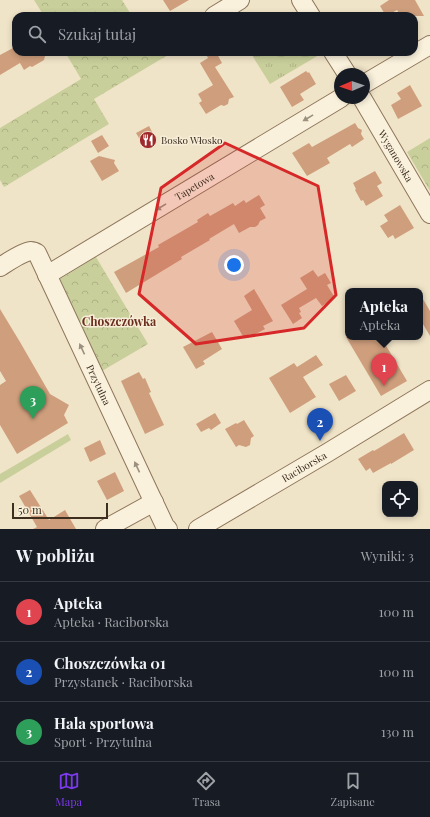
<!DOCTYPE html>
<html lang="pl">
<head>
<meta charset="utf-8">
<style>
  body { margin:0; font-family:"Playfair Display",serif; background:#20242c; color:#f1f3f6 }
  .controls { position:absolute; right:12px; bottom:12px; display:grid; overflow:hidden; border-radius:8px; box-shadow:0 2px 6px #0003 }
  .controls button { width:36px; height:36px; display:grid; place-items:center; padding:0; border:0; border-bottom:1px solid #363941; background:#171b24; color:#f1f3f6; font:20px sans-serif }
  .compass { position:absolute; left:334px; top:68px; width:36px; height:36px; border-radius:50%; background:#171b24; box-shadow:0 2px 6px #0003; rotate:268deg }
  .scale { position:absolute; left:12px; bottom:10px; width:96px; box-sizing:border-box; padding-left:4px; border:2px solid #3d2e20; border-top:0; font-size:11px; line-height:14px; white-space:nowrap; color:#3d2e20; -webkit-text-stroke:3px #f7eed8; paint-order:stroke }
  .you { position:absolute; left:234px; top:265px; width:14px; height:14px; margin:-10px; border:3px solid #fff; border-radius:50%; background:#1a73e8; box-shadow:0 0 0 6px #1a73e833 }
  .badge { display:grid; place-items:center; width:26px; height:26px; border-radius:50%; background:#7c3aed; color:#fff; font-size:13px; font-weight:700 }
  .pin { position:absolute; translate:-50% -33px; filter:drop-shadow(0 1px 2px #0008) }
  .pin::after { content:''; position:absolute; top:21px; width:14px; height:12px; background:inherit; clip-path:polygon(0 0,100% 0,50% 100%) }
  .popup { position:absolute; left:345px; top:288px; width:78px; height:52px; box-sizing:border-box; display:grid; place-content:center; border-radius:8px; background:#171b24; filter:drop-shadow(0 1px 3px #0005); font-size:13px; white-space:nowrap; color:#9ea1a6 }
  .popup b { font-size:15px; color:#f1f3f6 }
  .popup::after { content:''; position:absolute; left:50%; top:100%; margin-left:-8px; border:8px solid transparent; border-top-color:#171b24 }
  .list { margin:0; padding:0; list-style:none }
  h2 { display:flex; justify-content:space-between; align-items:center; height:52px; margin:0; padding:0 16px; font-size:17px }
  h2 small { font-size:13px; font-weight:400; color:#9ea1a6 }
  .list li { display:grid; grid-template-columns:26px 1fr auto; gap:12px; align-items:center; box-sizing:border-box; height:60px; padding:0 16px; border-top:1px solid #363941 }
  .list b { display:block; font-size:15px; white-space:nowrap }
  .list p { margin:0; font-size:13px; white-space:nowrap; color:#9ea1a6 }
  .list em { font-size:13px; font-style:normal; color:#9ea1a6 }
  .icon { flex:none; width:22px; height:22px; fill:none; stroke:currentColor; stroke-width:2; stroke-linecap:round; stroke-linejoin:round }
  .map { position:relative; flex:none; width:430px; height:529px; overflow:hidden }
  .search { position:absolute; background:#171b24; box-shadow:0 2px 6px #0003; left:12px; right:12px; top:12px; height:44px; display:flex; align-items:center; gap:10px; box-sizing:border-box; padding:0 14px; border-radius:12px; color:#9ea1a6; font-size:15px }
  .sheet { height:232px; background:#171b24 }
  nav { display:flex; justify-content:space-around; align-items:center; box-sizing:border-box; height:56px; border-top:1px solid #363941; background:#171b24; font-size:11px; color:#9ea1a6 }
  nav a { display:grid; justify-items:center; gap:2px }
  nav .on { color:#7c3aed }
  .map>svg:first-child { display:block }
</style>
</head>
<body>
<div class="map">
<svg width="430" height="529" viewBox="0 0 430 529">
  <defs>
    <pattern id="grass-tufts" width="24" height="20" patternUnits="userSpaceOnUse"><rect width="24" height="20" fill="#c9cf9b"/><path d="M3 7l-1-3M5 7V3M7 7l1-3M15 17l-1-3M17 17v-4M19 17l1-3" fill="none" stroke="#aeb285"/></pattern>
    <pattern id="forest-crowns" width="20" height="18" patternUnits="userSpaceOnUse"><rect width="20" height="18" fill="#c9cf9b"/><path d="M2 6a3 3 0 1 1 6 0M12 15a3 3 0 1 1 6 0" fill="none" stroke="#aeb285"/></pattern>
  </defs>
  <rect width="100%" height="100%" fill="#f0e4c8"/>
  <path fill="url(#grass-tufts)" d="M250,52H317L319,55L270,84Z"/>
  <path fill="url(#forest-crowns)" d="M34,0H122L132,16H44Z
    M65,52H173L94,99L109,124L4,187L0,180V128L81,79Z
    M430,138V191L407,152Z
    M96,257L148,344L102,371L60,279Z"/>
  <path fill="#c9cf9b" d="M68,434L71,440L0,483V474Z"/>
  <path fill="#cf9f7d" d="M163,0H189L170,11Z
    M389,0H415L424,16H401L397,10L386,16L380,6Z
    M13,48L15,52H46L44,60L32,67L30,66L24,70L20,63L0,75V55Z
    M205,52H216L222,63L215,67L234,97L229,99L228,104L224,106L221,105L206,114L199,103L202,101L198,94L213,85L200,63L208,58Z
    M306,71L308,73L309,72L316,84L300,94L304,100L292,107L280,87Z
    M410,85L422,106L398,119L391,105L401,99L397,93Z
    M355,123L358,128L362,130L361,134L364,139L352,147L350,144L327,158L330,163L307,176L292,153L309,143L312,147Z
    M149,126L157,141L145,148L136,133Z
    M102,135L109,146L98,153L91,141Z
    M99,156L115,160L114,163L119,171L102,181L90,161Z
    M375,171L382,183L377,186L383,196L366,206L363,200L361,201L355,190L356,189L353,183Z
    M259,195L265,205L260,208L266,218L260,221L258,225L255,227H250L239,233L234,224L209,239L210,240L181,257L182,259L126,293L114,272L159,247L158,245L198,222L197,220L208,213L210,216L233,203L235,206L244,200L246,203Z
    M400,205L414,228L395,239L393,235L388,238L380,226L388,221L384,215Z
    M313,270L318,277L325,273L331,283L327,285L335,298L322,306L316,298L299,308L301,312L299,313L302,318L293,324L281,305L307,289L300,278Z
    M254,289L273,321L263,326L265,329L252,336L250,334L244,338L234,321L252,310L244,296Z
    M420,294L430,311V336L420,319Z
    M0,309L20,342L50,394L69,405L64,415L68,423L17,454L0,425V385L6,381L0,371Z
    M212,332L222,349L203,361L205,364L196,369L183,347Z
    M346,337H381L407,381L381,396Z
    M316,355L323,365L303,377L316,397L290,413L269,378L294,363L297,367Z
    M139,372L143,379L145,378L151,392L149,393L164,425L145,434L121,381Z
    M346,375L356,391L339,401L329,384Z
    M215,413L221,423L211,430L209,428L201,432L196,424Z
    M244,420L254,436L251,438L250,445L246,447L239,445L236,447L225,429L236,423L237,424Z
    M404,433L414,450L391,464V463L373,473L370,468L366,471L358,459L373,450L374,451Z
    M100,440L106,454L90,462L84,448Z
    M115,472L124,491L107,500L97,481Z
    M30,490L49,520L65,510L76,529H33L37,527L19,496Z"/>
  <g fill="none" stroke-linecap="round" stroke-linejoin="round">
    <defs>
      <g id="minor">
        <path d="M301,0L311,16"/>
        <path d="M214,16L240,0"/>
        <path d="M333,52L347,74"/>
        <path d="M364,84L430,45"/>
        <path id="s1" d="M362,98L430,214"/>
        <path id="s2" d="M0,267C8,262 22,252 31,251C34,251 34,251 37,253L148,490L165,526L168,529"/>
        <path id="s3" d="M47,275L341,98"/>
        <path d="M105,529L154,502"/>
        <path id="s4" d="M198,529L327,453L430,390"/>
      </g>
    </defs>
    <use href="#minor" stroke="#8d765c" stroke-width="20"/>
    <use href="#minor" stroke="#faf1dc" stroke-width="18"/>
  </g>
  <defs><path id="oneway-solid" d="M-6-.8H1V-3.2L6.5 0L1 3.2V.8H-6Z"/></defs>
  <g fill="#9c907e">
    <use href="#oneway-solid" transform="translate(308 118) rotate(149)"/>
    <use href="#oneway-solid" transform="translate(161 207) rotate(149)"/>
    <use href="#oneway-solid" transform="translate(82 349) rotate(-115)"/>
    <use href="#oneway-solid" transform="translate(137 467) rotate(-115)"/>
  </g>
  <path fill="#d62828" fill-opacity="0.2" stroke="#d62828" stroke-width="3" stroke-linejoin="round" d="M225,143L318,186L336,295L304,328L196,344L139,294L161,188Z"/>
  <defs>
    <symbol id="restaurant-disc" viewBox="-11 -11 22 22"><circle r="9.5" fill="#9e2a2b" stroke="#f7eed8"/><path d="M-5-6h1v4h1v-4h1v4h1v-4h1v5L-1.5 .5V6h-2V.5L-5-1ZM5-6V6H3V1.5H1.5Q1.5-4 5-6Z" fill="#fff"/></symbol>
  </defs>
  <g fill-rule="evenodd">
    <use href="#restaurant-disc" x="138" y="130" width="20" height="20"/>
  </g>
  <g text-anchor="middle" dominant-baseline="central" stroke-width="3" stroke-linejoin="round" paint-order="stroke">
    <g font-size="10" fill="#3d2e20" stroke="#f7eed8" text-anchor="start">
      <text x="161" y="140">Bosko Włosko</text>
    </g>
    <g font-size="10" fill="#3d2e20" stroke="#f7eed8">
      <text stroke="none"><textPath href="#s1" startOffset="67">Wyganowska</textPath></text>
      <text stroke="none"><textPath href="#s3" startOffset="172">Tapetowa</textPath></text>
      <text stroke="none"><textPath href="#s2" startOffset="187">Przytulna</textPath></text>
      <text stroke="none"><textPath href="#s4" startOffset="123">Raciborska</textPath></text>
    </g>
    <g font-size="12" font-weight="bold" fill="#6b2e1e" stroke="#f7eed8">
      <text x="119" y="321">Choszczówka</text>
    </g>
  </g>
</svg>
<div class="controls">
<button><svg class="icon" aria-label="locate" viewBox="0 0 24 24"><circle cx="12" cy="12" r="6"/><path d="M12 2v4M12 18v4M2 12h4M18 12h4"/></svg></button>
</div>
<svg class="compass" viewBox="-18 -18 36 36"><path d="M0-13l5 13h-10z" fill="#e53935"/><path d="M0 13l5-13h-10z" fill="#9ea1a6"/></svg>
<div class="scale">50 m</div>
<div class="you"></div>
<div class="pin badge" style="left:384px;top:386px;background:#e0444e">1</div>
<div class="popup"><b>Apteka</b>Apteka</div>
<div class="pin badge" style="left:320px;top:441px;background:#1a4fb4">2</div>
<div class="pin badge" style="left:33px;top:419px;background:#2e9e5b">3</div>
<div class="search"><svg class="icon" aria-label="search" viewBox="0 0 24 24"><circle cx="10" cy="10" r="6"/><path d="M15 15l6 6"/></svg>Szukaj tutaj</div>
</div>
<section class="sheet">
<h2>W pobliżu<small>Wyniki: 3</small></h2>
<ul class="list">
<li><span class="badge" style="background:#e0444e">1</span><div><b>Apteka</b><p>Apteka · Raciborska</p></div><em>100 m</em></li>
<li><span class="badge" style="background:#1a4fb4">2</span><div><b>Choszczówka 01</b><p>Przystanek · Raciborska</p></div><em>100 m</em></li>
<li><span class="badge" style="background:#2e9e5b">3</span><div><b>Hala sportowa</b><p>Sport · Przytulna</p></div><em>130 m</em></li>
</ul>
</section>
<nav>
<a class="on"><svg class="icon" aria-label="map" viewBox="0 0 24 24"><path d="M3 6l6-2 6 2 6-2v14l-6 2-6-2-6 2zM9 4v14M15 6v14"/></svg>Mapa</a>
<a><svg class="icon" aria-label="directions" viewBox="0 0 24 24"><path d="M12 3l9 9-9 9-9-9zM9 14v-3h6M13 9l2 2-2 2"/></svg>Trasa</a>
<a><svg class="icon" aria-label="saved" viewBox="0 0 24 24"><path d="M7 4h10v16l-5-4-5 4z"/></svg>Zapisane</a>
</nav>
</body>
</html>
